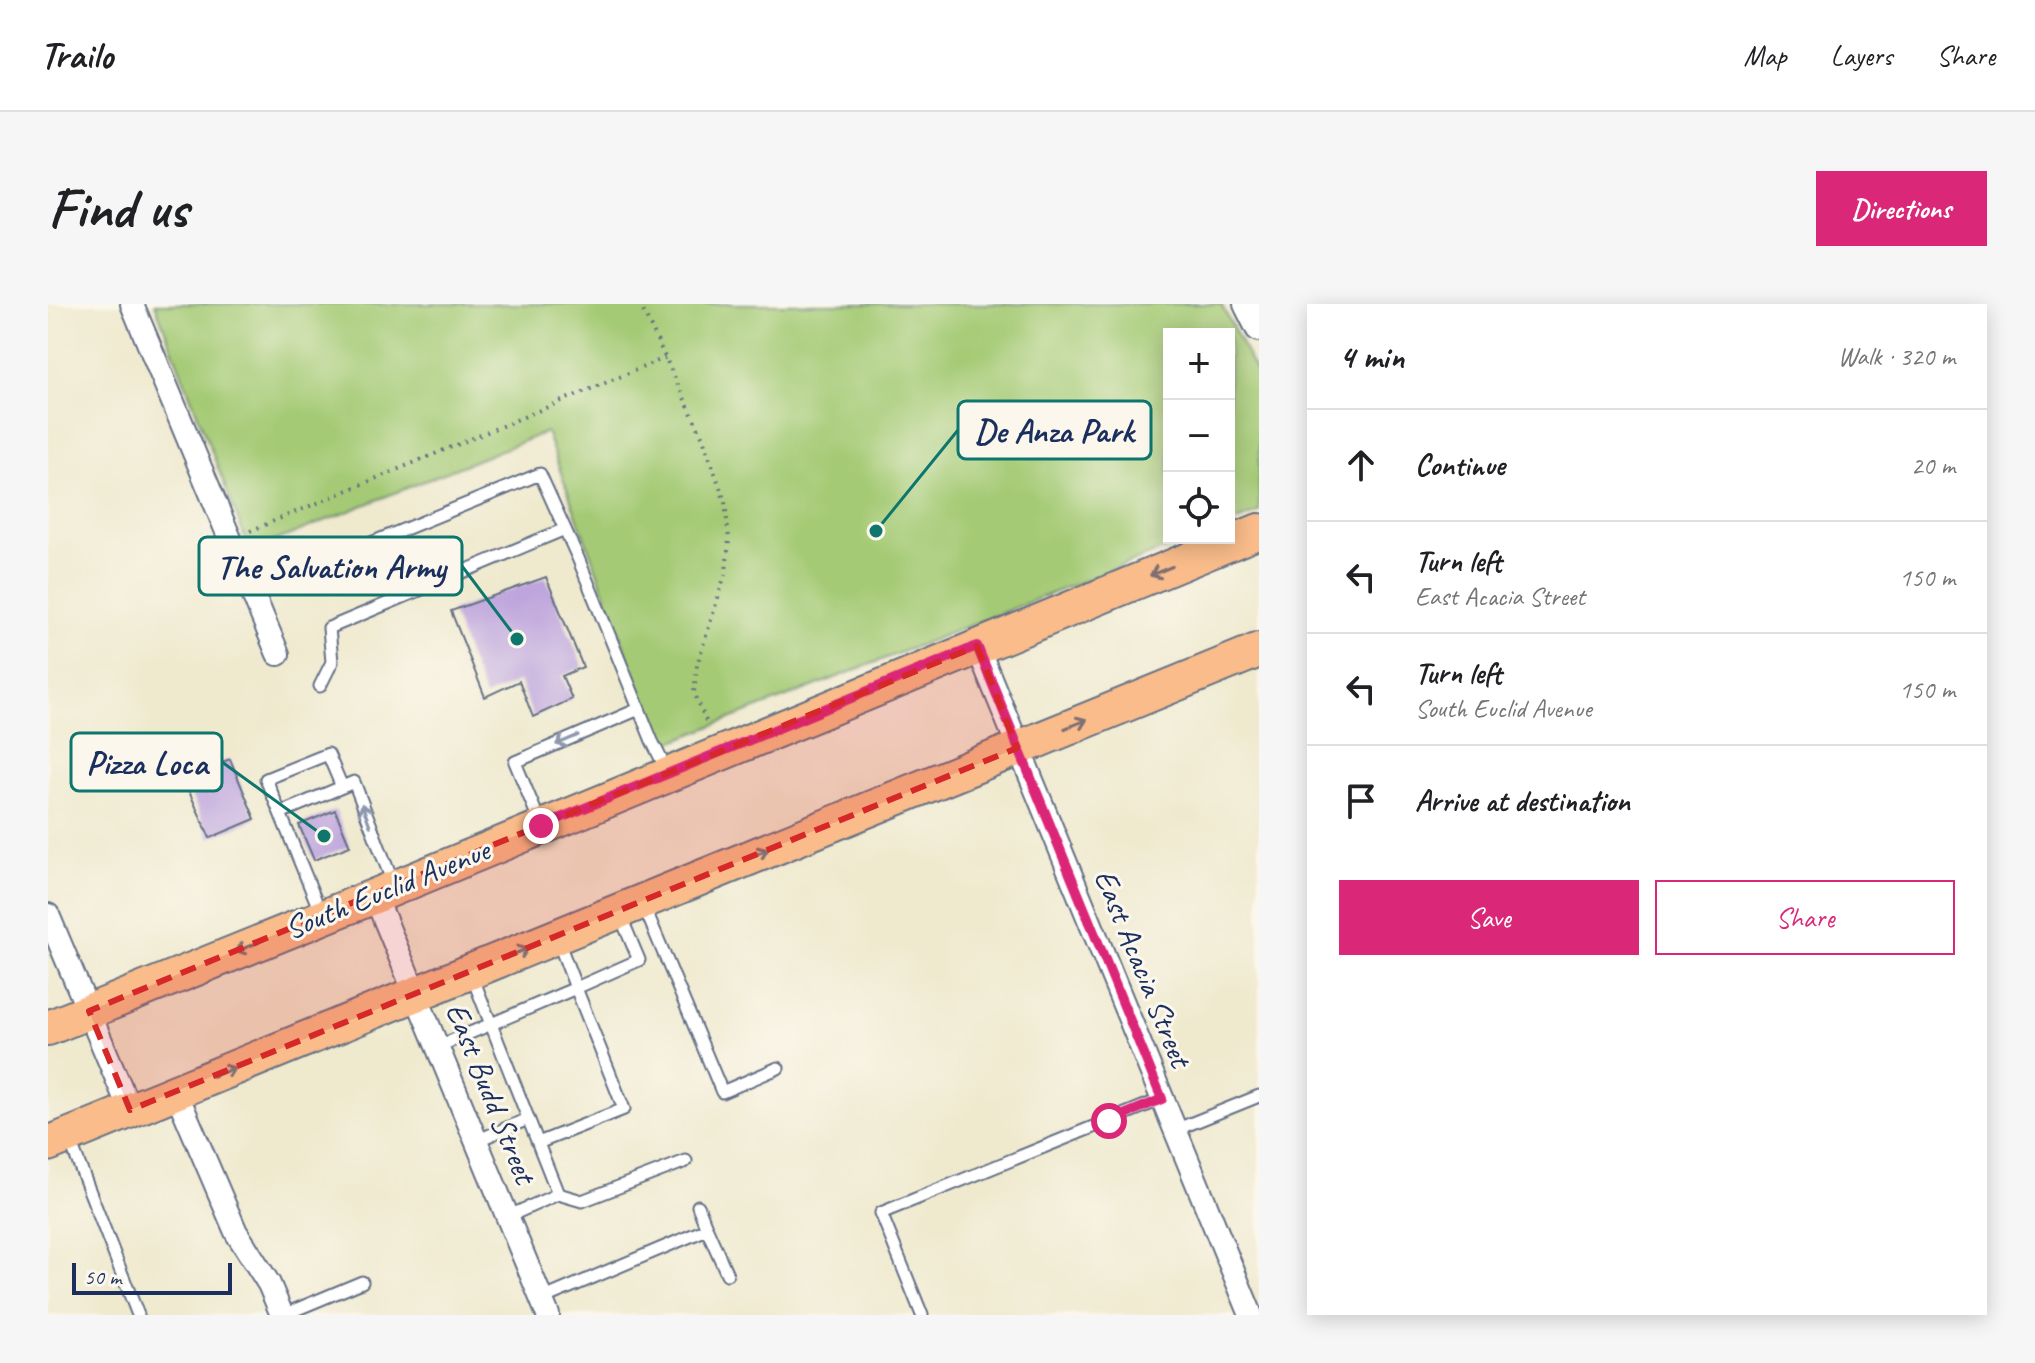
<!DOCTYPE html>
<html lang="en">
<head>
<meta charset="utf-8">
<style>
  body { margin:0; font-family:Caveat,sans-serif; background:#f6f6f6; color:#202124 }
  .controls { position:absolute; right:24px; top:24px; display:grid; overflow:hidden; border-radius:0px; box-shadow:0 4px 20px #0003 }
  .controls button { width:72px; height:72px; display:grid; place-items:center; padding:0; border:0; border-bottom:2px solid #e0e0e0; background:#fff; color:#202124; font:40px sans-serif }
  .scale { position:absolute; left:24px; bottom:20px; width:160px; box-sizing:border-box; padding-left:8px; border:4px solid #1b2f5e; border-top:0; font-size:22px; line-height:28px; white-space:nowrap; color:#1b2f5e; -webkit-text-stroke:6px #fbf7ec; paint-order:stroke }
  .stop { position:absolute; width:24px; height:24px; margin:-18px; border:6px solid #db2777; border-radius:50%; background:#fff }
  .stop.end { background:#db2777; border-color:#fff; box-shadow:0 2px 8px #0008 }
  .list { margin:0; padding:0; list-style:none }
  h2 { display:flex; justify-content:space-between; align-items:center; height:104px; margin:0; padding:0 32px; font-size:34px }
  h2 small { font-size:26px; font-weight:400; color:#757577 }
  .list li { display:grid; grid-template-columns:52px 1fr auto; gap:24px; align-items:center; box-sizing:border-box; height:112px; padding:0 32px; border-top:2px solid #e0e0e0 }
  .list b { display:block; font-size:30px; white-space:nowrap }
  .list p { margin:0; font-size:26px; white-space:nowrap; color:#757577 }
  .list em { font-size:26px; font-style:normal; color:#757577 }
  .actions { display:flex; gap:16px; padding:24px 32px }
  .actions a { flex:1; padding:18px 0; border:2px solid #db2777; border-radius:0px; text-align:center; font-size:28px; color:#db2777 }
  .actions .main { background:#db2777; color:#fff }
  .icon { flex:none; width:44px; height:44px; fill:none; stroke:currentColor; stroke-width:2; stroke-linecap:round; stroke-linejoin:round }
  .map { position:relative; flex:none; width:1211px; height:1011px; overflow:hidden; border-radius:0px }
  header { display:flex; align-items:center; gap:48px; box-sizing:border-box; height:112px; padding:0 40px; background:#fff; border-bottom:2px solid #e0e0e0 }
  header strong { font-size:38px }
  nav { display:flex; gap:44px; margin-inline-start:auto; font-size:28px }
  .intro { display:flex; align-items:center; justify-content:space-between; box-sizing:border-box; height:192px; padding:0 48px }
  h1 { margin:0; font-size:56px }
  .button { padding:20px 36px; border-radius:0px; background:#db2777; color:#fff; font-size:28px; font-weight:700 }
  main { display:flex; gap:48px; padding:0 48px }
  aside { flex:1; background:#fff; border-radius:0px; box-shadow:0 4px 20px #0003 }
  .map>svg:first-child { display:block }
</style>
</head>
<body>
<header>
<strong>Trailo</strong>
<nav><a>Map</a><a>Layers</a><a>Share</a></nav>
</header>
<div class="intro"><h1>Find us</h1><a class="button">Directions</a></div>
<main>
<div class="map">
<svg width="1211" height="1011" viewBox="0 0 1211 1011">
  <rect width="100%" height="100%" fill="#fbf7ec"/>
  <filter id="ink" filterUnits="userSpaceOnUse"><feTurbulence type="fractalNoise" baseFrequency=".0125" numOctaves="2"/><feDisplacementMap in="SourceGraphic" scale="16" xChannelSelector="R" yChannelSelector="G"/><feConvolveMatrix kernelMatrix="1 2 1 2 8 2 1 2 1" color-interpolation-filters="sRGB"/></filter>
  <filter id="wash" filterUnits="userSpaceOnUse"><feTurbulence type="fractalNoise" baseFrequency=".006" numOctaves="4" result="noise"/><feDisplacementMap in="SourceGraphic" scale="32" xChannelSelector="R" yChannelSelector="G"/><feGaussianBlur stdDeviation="1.8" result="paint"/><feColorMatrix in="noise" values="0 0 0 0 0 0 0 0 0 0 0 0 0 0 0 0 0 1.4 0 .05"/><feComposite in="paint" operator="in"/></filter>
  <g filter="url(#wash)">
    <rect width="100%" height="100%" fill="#efe9ce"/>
    <path fill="#a4ca75" stroke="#607c6a" stroke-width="2" d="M107,0H1173L1211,74V208L1181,220V30H1121V234H1145L613,442L498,128L202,247Z"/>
    <g id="blocks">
      <path fill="#bea5dd" d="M498,273L535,363L514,372L524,395L485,413L471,377L437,393L403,307Z
        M182,455L207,515L162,534L135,474Z
        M287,506L302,542L266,556L251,521Z"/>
    </g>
  </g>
  <g filter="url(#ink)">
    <use href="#blocks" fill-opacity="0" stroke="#657085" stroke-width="2"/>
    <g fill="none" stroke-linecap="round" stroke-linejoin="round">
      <defs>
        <path id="service" d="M252,268L492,170L530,254L604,437L620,469
          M272,382L284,358L281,324L517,225
          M232,509L218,475L280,450L294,483
          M493,521L467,458L591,405
          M596,602L674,788L730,764
          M274,612L232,509L306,478L345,579
          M424,672L510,890
          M389,743L528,684L510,637
          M1127,826L1211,792
          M22,837L90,1011
          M428,837L480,815
          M490,839L576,805L528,684L591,656L572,611
          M650,902L659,925
          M459,913L510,890L534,897L638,857
          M494,995L659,925L679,970
          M235,1011L314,978
          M874,1011L833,909L1114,795"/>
        <path id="minor" d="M84,0L230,350
          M929,342L1203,1011
          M327,592L500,1011
          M0,611L82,806
          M128,788L188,928L221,980L234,1011"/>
        <path id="tertiary" d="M1199,0L1211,24"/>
        <path id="primary" d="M0,724L327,592L1211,227
          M0,840L1211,346"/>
      </defs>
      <use href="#service" stroke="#657085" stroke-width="15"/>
      <use href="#minor" stroke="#657085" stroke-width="26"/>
      <use href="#tertiary" stroke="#657085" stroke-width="30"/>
      <use href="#primary" stroke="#657085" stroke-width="38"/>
      <path stroke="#657085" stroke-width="4" stroke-dasharray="2 6" stroke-linecap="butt" d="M592,0L655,134L677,198L681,235L678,268L649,361L646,388L658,417
        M202,227L617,54"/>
      <use href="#service" stroke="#fff" stroke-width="11"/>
      <use href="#minor" stroke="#fff" stroke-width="22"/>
      <use href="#tertiary" stroke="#fff" stroke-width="26"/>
      <use href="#primary" stroke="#f9bc8a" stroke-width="34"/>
    </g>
    <defs><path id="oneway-shaft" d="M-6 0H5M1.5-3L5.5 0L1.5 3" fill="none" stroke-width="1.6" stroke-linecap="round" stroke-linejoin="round" transform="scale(2)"/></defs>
    <g stroke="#7f6e72">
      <use href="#oneway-shaft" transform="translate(1113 267) rotate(158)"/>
      <use href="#oneway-shaft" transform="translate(1028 420) rotate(-22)"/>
      <use href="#oneway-shaft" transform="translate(709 550) rotate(-22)"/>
      <use href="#oneway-shaft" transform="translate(199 643) rotate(158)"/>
      <use href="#oneway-shaft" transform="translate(469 649) rotate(-22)"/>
      <use href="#oneway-shaft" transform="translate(176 768) rotate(-22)"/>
    </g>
    <g stroke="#8d97ae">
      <use href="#oneway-shaft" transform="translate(519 436) rotate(157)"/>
      <use href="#oneway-shaft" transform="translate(318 511) rotate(-111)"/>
    </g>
  </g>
  <g fill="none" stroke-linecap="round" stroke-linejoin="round" filter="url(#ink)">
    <path stroke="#db2777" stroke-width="10" d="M493,522L929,342L1114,795L1061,817"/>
  </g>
  <path fill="#d62828" fill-opacity="0.2" stroke="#d62828" stroke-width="6" stroke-dasharray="16 10" stroke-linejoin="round" d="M929,342L969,444L82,806L41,707Z"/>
  <g text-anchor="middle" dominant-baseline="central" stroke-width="6" stroke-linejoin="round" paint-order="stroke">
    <g font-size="32" fill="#1b2f5e" stroke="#fbf7ec">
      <text transform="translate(339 585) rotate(-22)">South Euclid Avenue</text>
      <text transform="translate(1095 664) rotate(68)">East Acacia Street</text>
      <text transform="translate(443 789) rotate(68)">East Budd Street</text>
    </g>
  </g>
  <path fill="none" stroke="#0f766e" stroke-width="3" d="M828 227L910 126M469 335L414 262M276 532L174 458"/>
  <g fill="#0f766e" stroke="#fbf7ec" stroke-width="3">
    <circle cx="828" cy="227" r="8"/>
    <circle cx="469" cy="335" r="8"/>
    <circle cx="276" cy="532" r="8"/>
  </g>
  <g fill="#fbf7ec" stroke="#0f766e" stroke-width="3">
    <rect x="910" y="97" width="193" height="58" rx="8"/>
    <rect x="151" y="233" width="263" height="58" rx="8"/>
    <rect x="23" y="429" width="151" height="58" rx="8"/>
  </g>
  <g font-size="34" text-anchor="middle" font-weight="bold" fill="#1b2f5e">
    <text x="1006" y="138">De Anza Park</text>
    <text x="283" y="274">The Salvation Army</text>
    <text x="99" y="470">Pizza Loca</text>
  </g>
</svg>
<div class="controls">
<button>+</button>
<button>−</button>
<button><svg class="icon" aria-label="locate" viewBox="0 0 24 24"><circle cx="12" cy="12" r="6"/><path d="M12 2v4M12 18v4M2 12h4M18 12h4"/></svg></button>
</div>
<div class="scale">50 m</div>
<div class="stop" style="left:1061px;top:817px"></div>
<div class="stop end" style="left:493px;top:522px"></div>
</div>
<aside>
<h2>4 min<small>Walk · 320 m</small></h2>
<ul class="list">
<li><svg class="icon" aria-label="ahead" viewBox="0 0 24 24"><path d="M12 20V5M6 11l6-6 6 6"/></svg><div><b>Continue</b></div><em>20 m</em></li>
<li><svg class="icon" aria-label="left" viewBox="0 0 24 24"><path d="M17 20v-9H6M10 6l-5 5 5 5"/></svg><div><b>Turn left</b><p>East Acacia Street</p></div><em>150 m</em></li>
<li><svg class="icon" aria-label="left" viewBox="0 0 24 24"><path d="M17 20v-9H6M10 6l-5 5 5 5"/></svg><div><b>Turn left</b><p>South Euclid Avenue</p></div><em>150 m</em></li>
<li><svg class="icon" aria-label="arrive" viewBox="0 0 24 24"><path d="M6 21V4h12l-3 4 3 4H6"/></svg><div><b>Arrive at destination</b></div></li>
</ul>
<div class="actions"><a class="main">Save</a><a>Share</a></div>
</aside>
</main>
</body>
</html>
